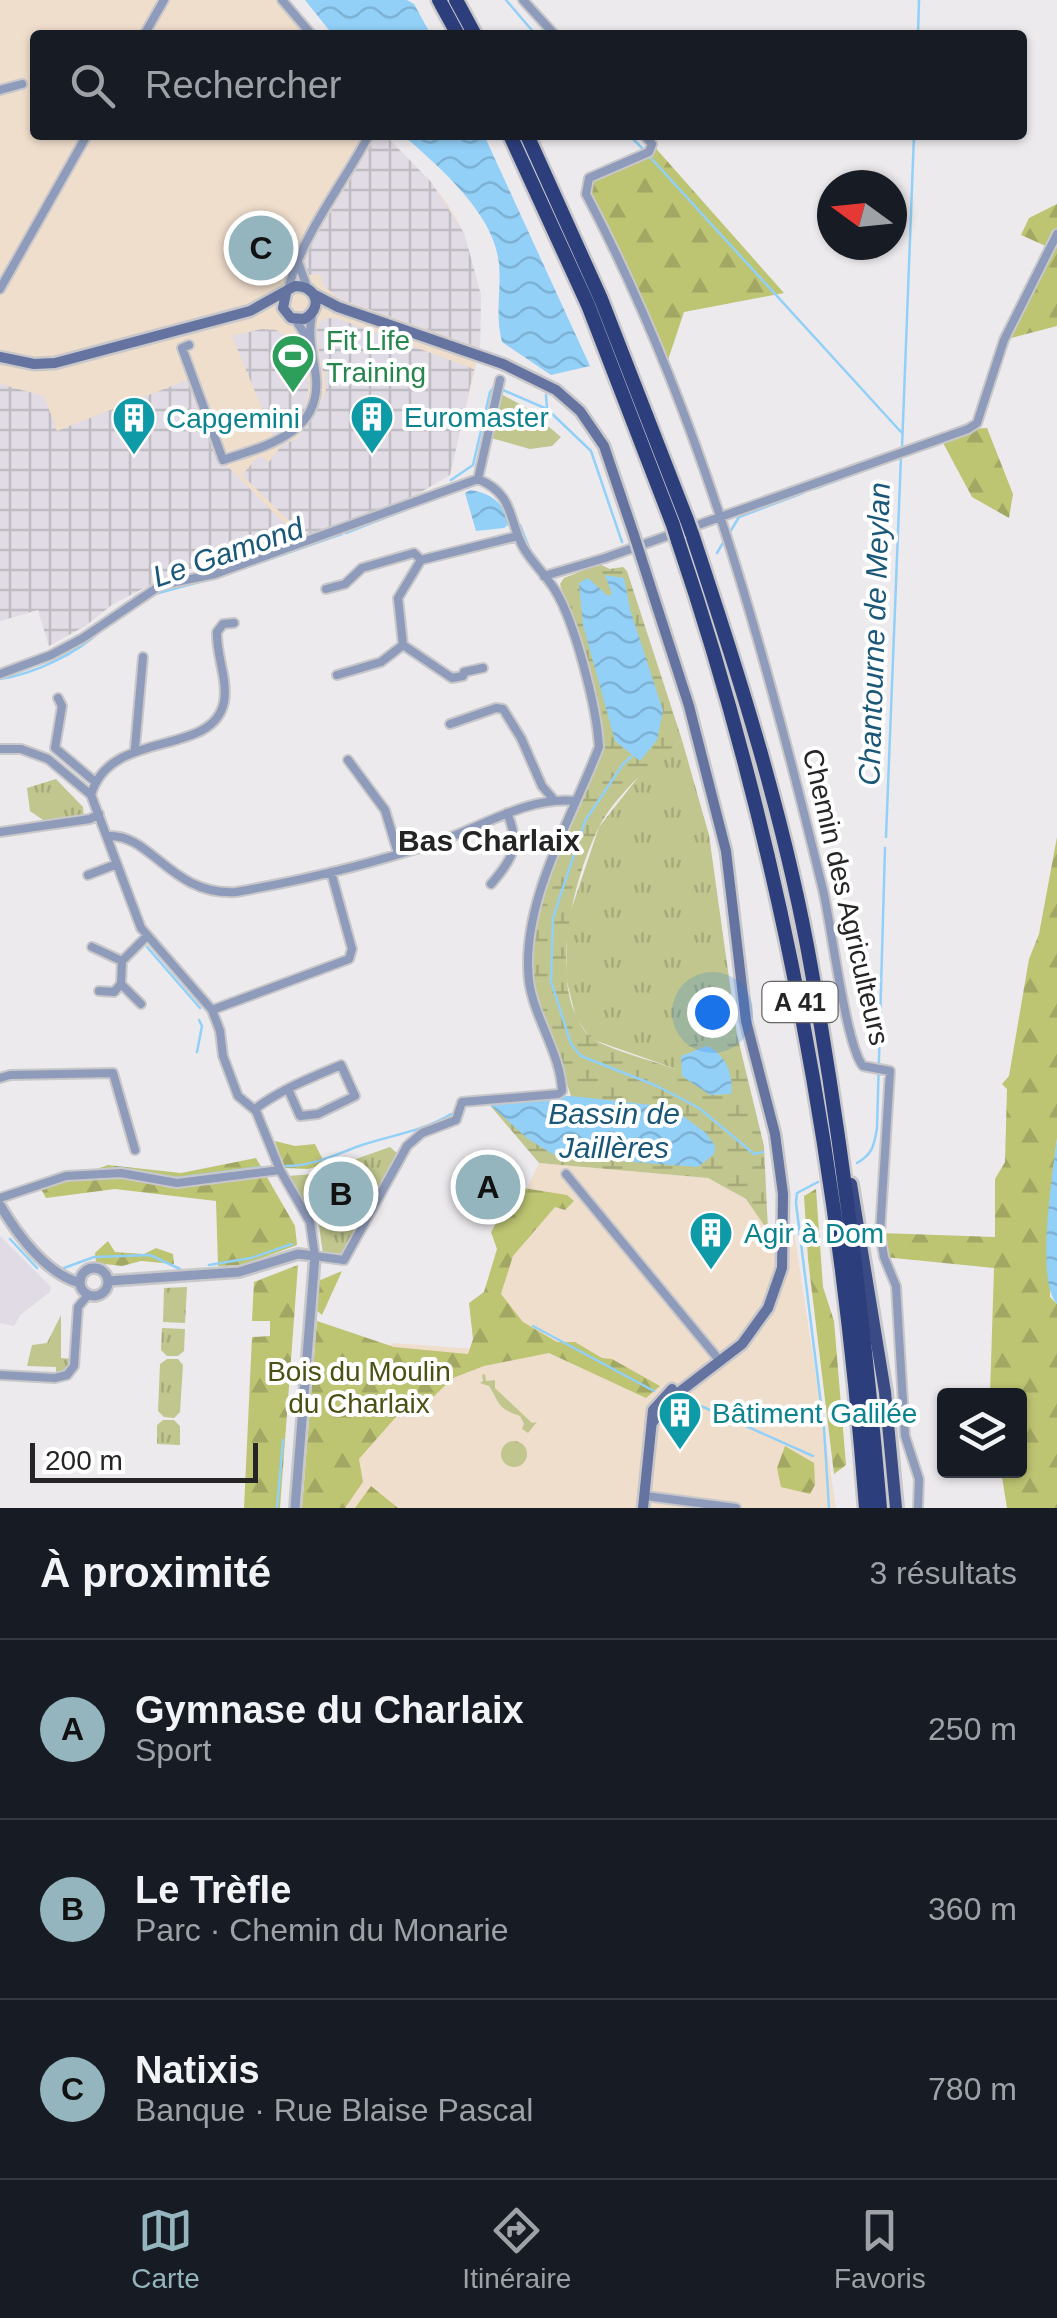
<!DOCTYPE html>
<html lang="fr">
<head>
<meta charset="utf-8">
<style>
  body { margin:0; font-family:Helvetica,sans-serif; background:#242831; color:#f1f3f6 }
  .controls { position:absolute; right:30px; bottom:30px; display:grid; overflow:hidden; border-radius:10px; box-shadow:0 2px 8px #0004 }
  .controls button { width:90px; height:90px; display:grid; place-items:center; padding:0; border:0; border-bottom:2px solid #363941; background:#171b24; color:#f1f3f6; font:50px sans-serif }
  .compass { position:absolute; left:817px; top:170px; width:90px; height:90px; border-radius:50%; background:#171b24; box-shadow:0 2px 8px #0004; rotate:285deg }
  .scale { position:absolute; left:30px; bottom:25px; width:228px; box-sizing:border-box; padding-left:10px; border:5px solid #252526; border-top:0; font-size:28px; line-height:35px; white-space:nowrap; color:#252526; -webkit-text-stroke:8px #fff; paint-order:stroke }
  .you { position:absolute; left:712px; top:1012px; width:35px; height:35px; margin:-25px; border:8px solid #fff; border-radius:50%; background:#1a73e8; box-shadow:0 0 0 15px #1a73e833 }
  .badge { display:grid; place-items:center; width:65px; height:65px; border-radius:50%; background:#94b5bd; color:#111; font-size:32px; font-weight:700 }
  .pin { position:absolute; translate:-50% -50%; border:5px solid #fff; box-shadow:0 2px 10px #0006 }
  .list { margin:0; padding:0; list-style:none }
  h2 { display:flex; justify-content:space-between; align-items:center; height:130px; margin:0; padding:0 40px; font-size:42px }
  h2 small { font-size:32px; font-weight:400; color:#9ea1a6 }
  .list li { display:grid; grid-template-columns:65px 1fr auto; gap:30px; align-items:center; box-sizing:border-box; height:180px; padding:0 40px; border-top:2px solid #363941 }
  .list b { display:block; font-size:38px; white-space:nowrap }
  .list p { margin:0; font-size:32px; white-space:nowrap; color:#9ea1a6 }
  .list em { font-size:32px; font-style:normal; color:#9ea1a6 }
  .icon { flex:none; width:55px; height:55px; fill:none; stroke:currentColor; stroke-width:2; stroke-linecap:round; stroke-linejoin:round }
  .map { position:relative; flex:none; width:1057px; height:1508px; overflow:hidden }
  .search { position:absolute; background:#171b24; box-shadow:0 2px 8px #0004; left:30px; right:30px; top:30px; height:110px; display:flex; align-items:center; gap:25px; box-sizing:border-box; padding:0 35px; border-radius:10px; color:#9ea1a6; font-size:38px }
  .sheet { height:670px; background:#171b24 }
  nav { display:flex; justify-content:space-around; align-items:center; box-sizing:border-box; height:140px; border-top:2px solid #363941; background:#171b24; font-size:28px; color:#9ea1a6 }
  nav a { display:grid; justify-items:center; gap:5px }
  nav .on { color:#94b5bd }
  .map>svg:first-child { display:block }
</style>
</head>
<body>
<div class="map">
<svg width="1057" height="1508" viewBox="0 0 1057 1508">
  <defs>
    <pattern id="industrial-grid" width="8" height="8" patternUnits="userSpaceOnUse" patternTransform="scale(2.5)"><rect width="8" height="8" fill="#e0dbe4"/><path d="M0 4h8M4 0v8" fill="none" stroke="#c0bcc3"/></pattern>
    <pattern id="grass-tufts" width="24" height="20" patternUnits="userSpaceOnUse" patternTransform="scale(2.5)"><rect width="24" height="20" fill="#c0c68d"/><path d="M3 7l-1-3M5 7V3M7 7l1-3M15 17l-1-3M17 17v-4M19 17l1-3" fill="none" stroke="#a5aa7a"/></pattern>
    <pattern id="forest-firs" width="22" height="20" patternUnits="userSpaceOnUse" patternTransform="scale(2.5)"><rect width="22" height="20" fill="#bdc472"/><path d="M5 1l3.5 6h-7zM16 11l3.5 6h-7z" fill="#a2a863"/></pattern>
    <pattern id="wetland-marsh" width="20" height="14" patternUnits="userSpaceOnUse" patternTransform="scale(2.5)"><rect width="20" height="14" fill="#c0c68d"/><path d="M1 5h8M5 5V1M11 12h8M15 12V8" fill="none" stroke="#a5aa7a"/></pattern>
    <pattern id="water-waves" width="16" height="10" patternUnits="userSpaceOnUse" patternTransform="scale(2.5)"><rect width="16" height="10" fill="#92d0f8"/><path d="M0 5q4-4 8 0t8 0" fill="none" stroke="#7eb2d4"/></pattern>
  </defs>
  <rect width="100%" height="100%" fill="#eceaed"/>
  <path fill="#f0decd" d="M0,0H287L316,35H35V135H385L431,182L448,205L464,233L481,295L480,348L450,475L416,495L307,538L186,570L154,583L113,604L85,626L49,646L38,610L0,621Z
    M539,1163L708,1178L746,1199L768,1231H794L836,1508H305L310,1431L392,1343L474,1349L501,1244Z"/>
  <path fill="url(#industrial-grid)" d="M377,135H385L431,182L464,233L481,295L480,348L340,299L324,286L320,274L310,275L304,270L307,251Z
    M327,318L339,319L474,369L450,475L416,495L307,538L242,475L259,456L269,462L282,445L298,438L320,403L326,391L324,377L327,373L322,370L316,332L321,321Z
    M262,329L276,330L296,343L309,383L305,412L295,425L274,437L232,336Z
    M187,380L219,466H227L294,533L282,542L186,570L154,583L113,604L85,626L49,646L38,610L0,621V384L44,396L57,431Z"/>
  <path fill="#e0dbe4" d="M0,1236L51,1287L50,1292L20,1315L14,1326L0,1323Z"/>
  <path fill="url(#grass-tufts)" d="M682,740L709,835L737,1035L708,1039L676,1069L591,1039L576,1018L566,978L567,922L599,827L647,766Z
    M56,779L83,807L84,818L46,822L30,811L27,788Z
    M390,1147L398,1154L345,1252L336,1257L323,1255L319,1225L288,1176L313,1174Z
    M187,1287L185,1323L163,1322L164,1288Z
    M61,1315V1358L72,1359C70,1369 65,1372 56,1375V1367L27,1366L32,1345L47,1343Z
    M162,1328L185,1329L184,1351L178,1356H167L161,1350Z
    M167,1359H178L183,1365L180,1412L174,1418L164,1417L158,1411L160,1364Z
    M485,1374L486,1381L495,1380V1388L532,1423L537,1422L528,1433L522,1429L524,1424L520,1416C496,1407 501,1405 489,1386L480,1383L483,1381L482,1375Z
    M163,1420H174L180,1426V1445L157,1444V1425Z
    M501 1454a13 13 0 1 1 26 0a13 13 0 1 1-26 0Z"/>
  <path fill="url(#forest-firs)" d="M652,144L784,293L684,312L667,363L586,194L589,178L637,159Z
    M1057,204V326L1004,340L1048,247L1021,235L1029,218Z
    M987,428L1013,494L1009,518L972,497L941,439L968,429Z
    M1057,837V1138L1052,1179L1050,1297L1057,1304V1508H1007L1001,1471L1020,1470V1396L990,1395L994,1268L884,1257L880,1233L995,1237V1179L1005,1162L1007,1089L1002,1084L1009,1076L1029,959L1039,934Z
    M275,1141L295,1146L315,1144L325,1164L308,1169L284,1168Z
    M256,1158L295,1226L297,1245L242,1265L218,1266L216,1201L115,1189L46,1198L41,1189L108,1165L181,1173Z
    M517,1187L567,1195L574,1201L565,1210L555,1207L513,1256L501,1294L523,1322L557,1342H575L602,1358L612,1359L660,1386L646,1398L549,1353L484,1366L453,1378L429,1401L417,1393L359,1459L363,1482L345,1508H302L317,1321L394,1347L468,1354L473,1339L469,1303L484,1292L497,1249L491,1232Z
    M816,1189L823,1287L834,1321L846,1465L834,1474L808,1259L804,1196Z
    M108,1241L115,1252L144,1254L156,1248L173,1254L174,1264L141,1261L122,1266L96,1263L95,1253Z
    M298,1265L280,1508H244L252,1337L270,1336V1321H252L254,1282Z
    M342,1271L322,1315L316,1310L318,1281Z
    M785,1446L814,1463L815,1485L810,1494L781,1487L777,1468Z
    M371,1486L398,1508H355Z"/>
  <path fill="url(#wetland-marsh)" d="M599,564L610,569L623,567L627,571L682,740C654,761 614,796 598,829C573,880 545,989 589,1036C599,1047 657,1062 675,1069L676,1050L708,1039L737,1035L764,1146L768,1231L746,1199L708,1178L539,1163L488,1103L571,1096L531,976L535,917L542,892L585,795L603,742L599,711L560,584L564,578Z"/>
  <path fill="#c0c68d" d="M501,394L525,407L561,437L552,446L530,449L491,438Z"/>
  <path fill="url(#water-waves)" d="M305,0H407L414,4L431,35H333Z
    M403,135H484L590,366L551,375L502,342C494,310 503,285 498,257C490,210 437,165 403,135Z
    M470,490C492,493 502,503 511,523L504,528L476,531L465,493Z
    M605,575L624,578L630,609L663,711L657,740L640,761L615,741L583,625L579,583L588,578L608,596L612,594Z
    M707,1046C725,1054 734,1074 731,1094L710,1095L682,1076L681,1056Z
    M571,1096L652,1105L683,1116L706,1133L715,1146L714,1154L698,1167L556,1156L528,1139L488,1103Z
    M1057,1138V1304C1035,1281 1053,1172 1057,1138Z"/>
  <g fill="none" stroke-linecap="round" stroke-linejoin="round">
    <path stroke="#92d0f8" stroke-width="2.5" d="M506,0L536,35
      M918,35L919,0
      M629,135L645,151
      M650,157L901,432
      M503,390L547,409
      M546,395L547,409L591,451L622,542
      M902,448L914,135
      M451,480L473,465L490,392L494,387
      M814,489L890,461
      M520,525L530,550L537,559
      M730,532L739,517L803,493
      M346,533L423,503
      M717,553L724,541
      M227,574L342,534
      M155,594L214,578
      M0,679C33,674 77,654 101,630
      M632,756L623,764L585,821L553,918L551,981L571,1044L581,1056L657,1086L699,1108L754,1154L763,1152
      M886,837L901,456
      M147,947L200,1008
      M197,1052L202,1026L199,1020
      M857,1163C873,1154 874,1145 877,1128L885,848
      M286,1166C314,1166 336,1154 362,1145C393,1135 423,1131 451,1114
      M68,1173L119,1168L177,1178L261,1167
      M11,1191L46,1179
      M796,1202L797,1193L818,1182
      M796,1203L824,1428L829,1508
      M10,1239L37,1268
      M209,1265L251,1258L292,1244
      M64,1268L94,1257L150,1255L180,1269
      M533,1326L654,1391
      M683,1398L813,1456
      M277,1508L283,1440"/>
    <defs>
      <path id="minor" d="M282,0L312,35
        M523,0L555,35
        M144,35L164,0
        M0,90L22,84
        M644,135L652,144L649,152L589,178L586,194C701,412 765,651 823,890C831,923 846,1047 863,1066L890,1071L880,1233L884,1257L896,1286L905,1436L919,1479L918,1508
        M298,262L307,287
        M0,289L87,135
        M288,290C302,234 342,186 369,135
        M295,319L309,341
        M189,345L182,348L223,460C265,446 321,434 316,378C314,357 307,337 312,315
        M478,479L500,380
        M544,576L605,558L968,429L977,423L1004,340L1057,234
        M326,589L345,584L362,568L414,553L421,560
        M483,668L464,672L463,676L452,678L403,645L398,598L421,560L518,536
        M0,674L51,655L83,638L161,585L215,574L478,479
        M337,675L381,662L403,645
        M58,698L62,706L55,748L94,781
        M450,724L496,708L503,709L521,738L542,786L554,800
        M135,748L143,657
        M0,749H21L48,759L91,795L141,928L212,1010L220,1031L223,1056L238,1096L256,1111L280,1170L310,1222L315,1256L344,1260L407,1146L422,1133L456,1120L462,1102L558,1094L562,1091C561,1054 534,1018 529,981C520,903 572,818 599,747C597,709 574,615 551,584C542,571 531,561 523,547C508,518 514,494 478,479
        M348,760L385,810L398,853
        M91,795C109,728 213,758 224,702C228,679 216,655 217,632L223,624L234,623
        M0,832L90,819L99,814
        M108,836C151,833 171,896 236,892C304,880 372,864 437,842C483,827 527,796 576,801
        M88,875L117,864
        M491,884C513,859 521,845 507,813
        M92,947L122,961
        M99,991L114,992L121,984
        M141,1004L121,984L122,961L147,936
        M212,1010L349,959L352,949L331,872
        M0,1078L10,1075L113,1073L135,1150
        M255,1109C280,1090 312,1077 341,1065L355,1096L318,1114L300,1116L288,1089
        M566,1174L720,1361
        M0,1198L66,1176L121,1173L177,1183L280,1170
        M0,1375L55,1378L67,1375L74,1366L78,1307L88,1295
        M646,1496L736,1508"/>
      <path id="tertiary" d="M0,1205C17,1234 46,1274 80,1283
        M80 1282a14 14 0 1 1 28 0a14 14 0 1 1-28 0Z
        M108,1281L239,1272L298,1254L315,1256L295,1508"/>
      <path id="secondary" d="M315,295L338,307L503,364L556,390L580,411L604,446L634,535
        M0,357L34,364L55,363L250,311L295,286C318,286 323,309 304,319L291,318L283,308L286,293
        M641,557L689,706L726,851L746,1021L775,1134L783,1194L782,1268L768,1308L742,1344L669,1400L652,1423
        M643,1508L653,1410L672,1389"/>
      <path id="trunk" d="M851,1184L885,1392L896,1508"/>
      <path id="motorway" d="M439,0L458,35
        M456,0L475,35
        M510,135L588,305L673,525
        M527,135L601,299L687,520
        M692,534C740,678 786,823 812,973C843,1150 865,1329 880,1508
        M678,541C784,854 841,1179 866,1508"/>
    </defs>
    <use href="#minor" stroke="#c8c7c9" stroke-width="12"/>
    <use href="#tertiary" stroke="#c8c7c9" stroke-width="14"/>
    <use href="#secondary" stroke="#c8c7c9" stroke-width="15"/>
    <use href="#trunk" stroke="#c8c7c9" stroke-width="18"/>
    <use href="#motorway" stroke="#c8c7c9" stroke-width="19"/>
    <use href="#minor" stroke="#8f9bba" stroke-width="8"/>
    <use href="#tertiary" stroke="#8f9bba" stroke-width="9"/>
    <use href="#secondary" stroke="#6473a0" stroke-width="10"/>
    <use href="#trunk" stroke="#3a4a84" stroke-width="12"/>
    <use href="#motorway" stroke="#2d3e7c" stroke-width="14"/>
    <defs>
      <path id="secondary-bridge" d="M634,535L641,557"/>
      <path id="motorway-bridge" d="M687,520L692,534
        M673,525L678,541"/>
    </defs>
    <use href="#secondary-bridge" stroke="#c8c7c9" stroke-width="15" stroke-linecap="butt"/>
    <use href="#motorway-bridge" stroke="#c8c7c9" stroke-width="19" stroke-linecap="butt"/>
    <use href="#secondary-bridge" stroke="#6473a0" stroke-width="10"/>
    <use href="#motorway-bridge" stroke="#2d3e7c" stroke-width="14"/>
  </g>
  <defs>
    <symbol id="stadium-pin" viewBox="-11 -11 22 30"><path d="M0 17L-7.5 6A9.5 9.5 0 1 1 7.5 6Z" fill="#2e9e5b" stroke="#fff"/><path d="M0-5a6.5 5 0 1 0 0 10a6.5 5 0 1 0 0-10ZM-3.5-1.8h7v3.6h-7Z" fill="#fff"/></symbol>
    <symbol id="building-pin" viewBox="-11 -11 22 30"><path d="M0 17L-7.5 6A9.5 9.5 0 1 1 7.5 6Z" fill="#0f9aa8" stroke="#fff"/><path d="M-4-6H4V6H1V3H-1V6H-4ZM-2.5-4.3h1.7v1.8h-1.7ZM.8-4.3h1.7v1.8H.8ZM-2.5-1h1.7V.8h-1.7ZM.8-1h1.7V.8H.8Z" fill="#fff"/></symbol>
  </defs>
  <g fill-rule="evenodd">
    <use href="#stadium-pin" x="268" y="331" width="50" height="68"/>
    <use href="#building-pin" x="347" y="392" width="50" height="68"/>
    <use href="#building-pin" x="109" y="393" width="50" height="68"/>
    <use href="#building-pin" x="686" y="1208" width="50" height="68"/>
    <use href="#building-pin" x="655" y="1388" width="50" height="68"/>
  </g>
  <g text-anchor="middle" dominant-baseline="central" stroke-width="8" stroke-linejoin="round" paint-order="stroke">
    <rect fill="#fff" stroke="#666667" stroke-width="2.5" x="762.5" y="982" width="75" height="40" rx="8"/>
    <g font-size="25" font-weight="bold" fill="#252526">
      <text x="800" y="1002">A 41</text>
    </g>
    <g font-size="28" fill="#27864d" stroke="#fff" text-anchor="start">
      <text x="326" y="340">Fit Life<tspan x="326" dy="32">Training</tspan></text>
    </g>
    <g font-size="28" fill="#0d838f" stroke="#fff" text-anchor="start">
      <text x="404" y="417">Euromaster</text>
      <text x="166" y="418">Capgemini</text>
      <text x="744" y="1233">Agir à Dom</text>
      <text x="712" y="1413">Bâtiment Galilée</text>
    </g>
    <g font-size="28" fill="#252526" stroke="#fff">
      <text transform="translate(846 897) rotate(77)">Chemin des Agriculteurs</text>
    </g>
    <g font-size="28" fill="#4c5012" stroke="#fff">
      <text x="359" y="1371">Bois du Moulin<tspan x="359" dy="32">du Charlaix</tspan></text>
    </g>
    <g font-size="30" font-style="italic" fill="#1a5778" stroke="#fff">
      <text transform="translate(228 552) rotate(-19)">Le Gamond</text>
      <text transform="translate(874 634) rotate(-88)">Chantourne de Meylan</text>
      <text x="614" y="1113">Bassin de<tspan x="614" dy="34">Jaillères</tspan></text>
    </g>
    <g font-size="30" font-weight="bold" fill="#252526" stroke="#fff">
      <text x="489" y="840">Bas Charlaix</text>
    </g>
  </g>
</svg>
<div class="controls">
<button><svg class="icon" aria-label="layers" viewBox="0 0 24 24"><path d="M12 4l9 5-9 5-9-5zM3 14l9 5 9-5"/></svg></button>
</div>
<svg class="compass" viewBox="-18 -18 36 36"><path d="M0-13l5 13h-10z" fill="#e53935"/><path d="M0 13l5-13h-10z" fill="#9ea1a6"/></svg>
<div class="scale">200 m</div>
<div class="you"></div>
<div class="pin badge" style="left:488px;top:1187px">A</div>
<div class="pin badge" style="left:341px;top:1194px">B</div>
<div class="pin badge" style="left:261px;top:248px">C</div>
<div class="search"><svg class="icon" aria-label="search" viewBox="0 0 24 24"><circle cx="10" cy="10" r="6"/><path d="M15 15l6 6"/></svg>Rechercher</div>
</div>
<section class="sheet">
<h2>À proximité<small>3 résultats</small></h2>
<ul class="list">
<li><span class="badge">A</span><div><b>Gymnase du Charlaix</b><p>Sport</p></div><em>250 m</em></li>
<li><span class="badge">B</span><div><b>Le Trèfle</b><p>Parc · Chemin du Monarie</p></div><em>360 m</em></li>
<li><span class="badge">C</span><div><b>Natixis</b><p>Banque · Rue Blaise Pascal</p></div><em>780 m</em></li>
</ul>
</section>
<nav>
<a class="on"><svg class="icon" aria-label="map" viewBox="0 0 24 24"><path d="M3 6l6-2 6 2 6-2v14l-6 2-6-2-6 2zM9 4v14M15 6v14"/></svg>Carte</a>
<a><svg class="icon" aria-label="directions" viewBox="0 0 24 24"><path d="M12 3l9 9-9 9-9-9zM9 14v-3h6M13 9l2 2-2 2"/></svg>Itinéraire</a>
<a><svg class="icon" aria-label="saved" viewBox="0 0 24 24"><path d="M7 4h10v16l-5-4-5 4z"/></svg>Favoris</a>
</nav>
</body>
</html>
